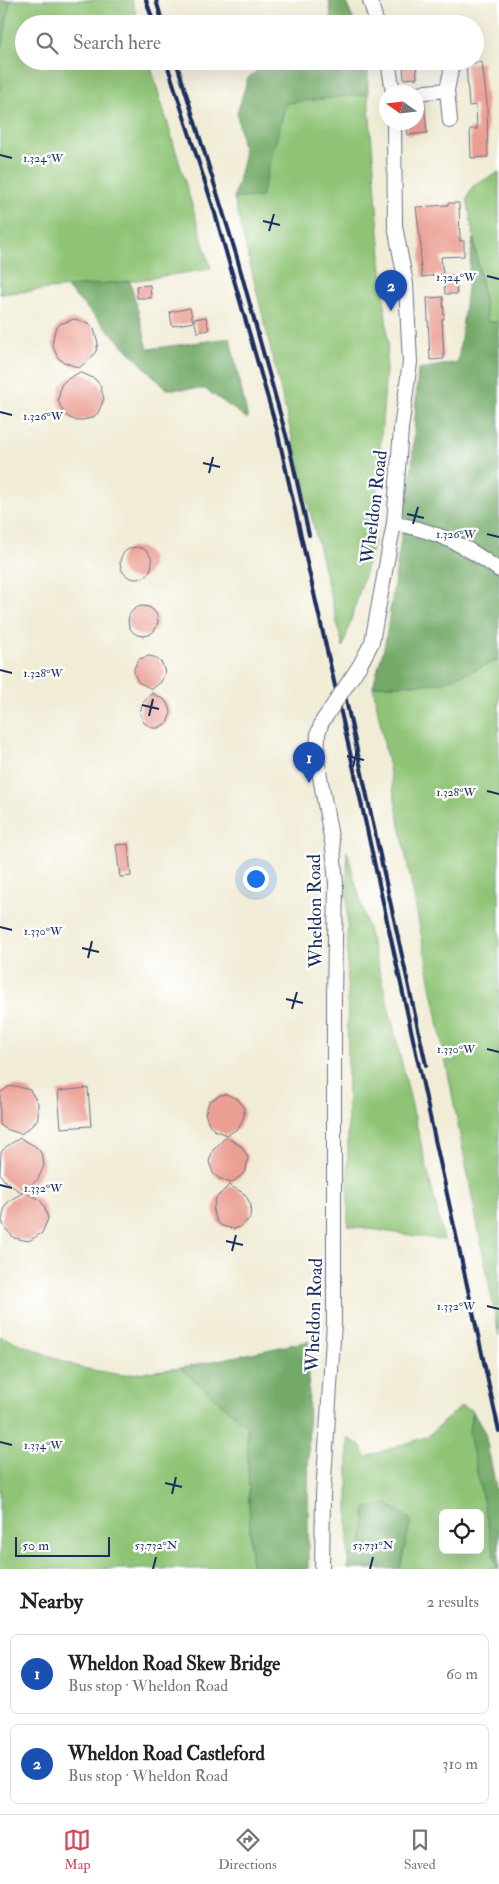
<!DOCTYPE html>
<html lang="en">
<head>
<meta charset="utf-8">
<style>
  body { margin:0; font-family:"IM FELL Double Pica",serif; background:#f2f2f2; color:#222 }
  .controls { position:absolute; right:15px; bottom:15px; display:grid; overflow:hidden; border-radius:8px; box-shadow:0 5px 20px #0002 }
  .controls button { width:45px; height:45px; display:grid; place-items:center; padding:0; border:0; border-bottom:1px solid #e0e0e0; background:#fff; color:#222; font:25px sans-serif }
  .compass { position:absolute; left:379px; top:85px; width:45px; height:45px; border-radius:50%; background:#fff; box-shadow:0 5px 20px #0002; rotate:284deg }
  .scale { position:absolute; left:15px; bottom:12px; width:95px; box-sizing:border-box; padding-left:5px; border:2px solid #1b2f5e; border-top:0; font-size:14px; line-height:18px; white-space:nowrap; color:#1b2f5e; -webkit-text-stroke:4px #fff; paint-order:stroke }
  .you { position:absolute; left:255px; top:878px; width:18px; height:18px; margin:-12px; border:4px solid #fff; border-radius:50%; background:#1a73e8; box-shadow:0 0 0 8px #1a73e833 }
  .badge { display:grid; place-items:center; width:32px; height:32px; border-radius:50%; background:#d1495b; color:#fff; font-size:16px; font-weight:700 }
  .pin { position:absolute; translate:-50% -41px; filter:drop-shadow(0 1px 2px #0008) }
  .pin::after { content:''; position:absolute; top:26px; width:18px; height:15px; background:inherit; clip-path:polygon(0 0,100% 0,50% 100%) }
  .list { margin:0; padding:0; list-style:none }
  h2 { display:flex; justify-content:space-between; align-items:center; height:65px; margin:0; padding:0 20px; font-size:21px }
  h2 small { font-size:16px; font-weight:400; color:#767676 }
  .list li { display:grid; grid-template-columns:32px 1fr auto; gap:15px; align-items:center; box-sizing:border-box; height:80px; margin:0 10px 10px; padding:0 10px; border:1px solid #e0e0e0; border-radius:8px }
  .list b { display:block; font-size:19px; white-space:nowrap }
  .list p { margin:0; font-size:16px; white-space:nowrap; color:#767676 }
  .list em { font-size:16px; font-style:normal; color:#767676 }
  .icon { flex:none; width:28px; height:28px; fill:none; stroke:currentColor; stroke-width:2; stroke-linecap:round; stroke-linejoin:round }
  .map { position:relative; flex:none; width:499px; height:1569px; overflow:hidden }
  .search { position:absolute; background:#fff; box-shadow:0 5px 20px #0002; left:15px; right:15px; top:15px; height:55px; display:flex; align-items:center; gap:12px; box-sizing:border-box; padding:0 18px; border-radius:28px; color:#767676; font-size:19px }
  .sheet { height:245px; background:#fff }
  nav { display:flex; justify-content:space-around; align-items:center; box-sizing:border-box; height:70px; border-top:1px solid #e0e0e0; background:#fff; font-size:14px; color:#767676 }
  nav a { display:grid; justify-items:center; gap:2px }
  nav .on { color:#d1495b }
  .map>svg:first-child { display:block }
</style>
</head>
<body>
<div class="map">
<svg width="499" height="1569" viewBox="0 0 499 1569">
  <rect width="100%" height="100%" fill="#fff"/>
  <filter id="ink" filterUnits="userSpaceOnUse"><feTurbulence type="fractalNoise" baseFrequency=".02" numOctaves="2"/><feDisplacementMap in="SourceGraphic" scale="10" xChannelSelector="R" yChannelSelector="G"/><feConvolveMatrix kernelMatrix="1 2 1 2 8 2 1 2 1" color-interpolation-filters="sRGB"/></filter>
  <filter id="wash" filterUnits="userSpaceOnUse"><feTurbulence type="fractalNoise" baseFrequency=".0096" numOctaves="4" result="noise"/><feDisplacementMap in="SourceGraphic" scale="20" xChannelSelector="R" yChannelSelector="G"/><feGaussianBlur stdDeviation="1.12" result="paint"/><feColorMatrix in="noise" values="0 0 0 0 0 0 0 0 0 0 0 0 0 0 0 0 0 1.4 0 .05"/><feComposite in="paint" operator="in"/></filter>
  <g filter="url(#wash)">
    <rect width="100%" height="100%" fill="#f1ecd6"/>
    <path fill="#8fc476" stroke="#557a6a" fill-rule="evenodd" d="M10,0H132L139,24H24V61H149L211,269L130,281L0,294V47L3,44Z
      M368,94L388,344L373,545L343,647L234,198L261,197L286,103Z
      M499,172V322H488L467,198L473,186Z
      M499,660V1336L373,686L440,683Z
      M347,851L384,988L444,1240L348,1226Z
      M0,1336L81,1368L122,1375L180,1368L247,1426L251,1569H0Z
      M461,1406L472,1410L469,1433L497,1569H400L403,1550L366,1508L362,1549L348,1558V1438L361,1446L366,1457L428,1436ZM443,1513H480V1550H443Z"/>
    <path fill="#73aa67" stroke="#476c62" d="M0,0H10L3,44L0,47Z
      M329,0H345L355,24H332Z
      M269,61H368V94L286,103L261,197L234,198L244,156L237,113L248,78Z
      M473,238L488,322H499V660L440,683L373,686L385,644L412,466L418,369L458,362Z
      M130,281L148,349L230,338L248,419L205,389H166L66,287Z
      M309,1341L308,1569H251L247,1426L180,1368Z
      M472,1410L485,1433L499,1503V1569H497L469,1433Z
      M388,1504L411,1520L400,1569H348V1558L362,1549L366,1508Z"/>
    <g id="blocks">
      <path fill="#eb9f93" d="M403,61H416L417,78L404,79Z
        M482,62L487,104L488,157L471,158L470,129H477L476,105L469,106L466,64Z
        M424,101L427,133L408,135L406,122H416V102Z
        M448,203H459L460,241H464V256L441,257L443,274L422,277L420,260L421,247L416,207L448,205Z
        M455,275L457,294H445L444,276Z
        M150,285L151,298H137L136,286Z
        M443,297L444,319H442L444,359L430,360L427,298Z
        M190,308L193,322L172,326L170,312Z
        M206,317L209,330L197,332L194,319Z
        M74,319L88,323L94,329L98,343L96,351L92,357L79,368L64,362L58,358L52,344L55,330L60,324Z
        M80,372L95,379L100,385L104,399L98,413L92,418L77,421L70,418L64,414L58,400L61,385L66,380Z
        M120 563a16 16 0 1 1 32 0a16 16 0 1 1-32 0Z
        M128 621a15 15 0 1 1 30 0a15 15 0 1 1-30 0Z
        M149,656L154,657L162,663L165,673L161,682L152,689L138,682L134,673V668L139,659Z
        M152,693L165,700L170,708L171,713L167,723L158,728H153L144,723L140,714L142,704Z
        M128,844L131,876L120,877L116,845Z
        M16,1086L30,1090L38,1103V1118L34,1124L21,1134L6,1129L0,1125V1093L8,1087Z
        M88,1088L91,1126L61,1128L58,1091Z
        M226,1094L238,1099L244,1109V1116L239,1128L227,1135L214,1130L210,1126L205,1114L209,1102L220,1095Z
        M226,1137L241,1146L248,1157L246,1170L242,1175L231,1183L218,1178L213,1173L209,1162L213,1150Z
        M20,1138L35,1146L40,1151L43,1158L44,1166L38,1179L22,1193L4,1180L0,1174L1,1152L7,1146Z
        M229,1185L245,1194L251,1205L250,1218L240,1227L234,1229L222,1226L217,1222L213,1210L216,1198Z
        M24,1192L39,1199L44,1205L48,1219L42,1233L29,1241L14,1238L4,1227L2,1220L5,1206L10,1200Z"/>
    </g>
  </g>
  <g filter="url(#ink)">
    <use href="#blocks" fill-opacity="0" stroke="#667188" stroke-width="1"/>
    <g fill="none" stroke-linecap="round" stroke-linejoin="round">
      <defs>
        <path id="minor" d="M370,0L377,24
          M388,61L393,92
          M416,93L447,90
          M450,121L447,90L453,61
          M394,523C438,532 464,544 499,570
          M360,665L372,642L394,523L401,429L410,362L406,284L395,226L394,122
          M322,1569L323,1495L334,1323V998L336,884L333,848L317,760L318,733L322,722"/>
      </defs>
      <use href="#minor" stroke="#667188" stroke-width="16"/>
      <use href="#minor" stroke="#fff" stroke-width="14"/>
      <path stroke="#1b2f5e" stroke-width="4" d="M146,0L154,24
        M156,0L163,24
        M166,61L214,210L277,430L354,770L499,1431
        M176,61L236,254L289,446L309,535
        M344,691L426,1065"/>
      <defs>
        <path id="minor-bridge" d="M322,722L360,665"/>
      </defs>
      <use href="#minor-bridge" stroke="#667188" stroke-width="16" stroke-linecap="butt"/>
      <use href="#minor-bridge" stroke="#fff" stroke-width="14"/>
    </g>
  </g>
  <path fill="none" stroke="#1b2f5e" stroke-width="2" d="M0,155L12,158M263,221L280,225M269,231L274,214M487,276L499,279M0,412L12,415M203,463L220,467M209,473L213,457M407,514L424,518M413,524L418,507M487,534L499,537M0,670L12,673M142,705L159,709M149,716L153,699M347,756L364,760M353,767L357,750M487,791L499,794M0,927L12,930M82,948L99,952M88,958L92,941M286,999L303,1003M292,1009L297,992M487,1049L499,1052M0,1185L12,1188M226,1241L243,1245M232,1251L236,1235M487,1306L499,1309M0,1442L12,1445M165,1483L182,1487M172,1494L176,1477M153,1569L156,1557M370,1569L373,1557"/>
  <g text-anchor="middle" dominant-baseline="central" stroke-width="4.5" stroke-linejoin="round" paint-order="stroke">
    <g font-size="19" fill="#1b2f5e" stroke="#fff">
      <text transform="translate(374 507) rotate(-83)">Wheldon Road</text>
      <text transform="translate(315 911) rotate(-91)">Wheldon Road</text>
      <text transform="translate(314 1315) rotate(-88)">Wheldon Road</text>
    </g>
  </g>
  <g font-size="12" text-anchor="middle" fill="#1b2f5e" stroke="#fff" stroke-width="4.5" stroke-linejoin="round" paint-order="stroke">
    <text x="43" y="162">1.324°W</text>
    <text x="456" y="281">1.324°W</text>
    <text x="43" y="420">1.326°W</text>
    <text x="456" y="538">1.326°W</text>
    <text x="43" y="677">1.328°W</text>
    <text x="456" y="796">1.328°W</text>
    <text x="43" y="935">1.330°W</text>
    <text x="456" y="1053">1.330°W</text>
    <text x="43" y="1192">1.332°W</text>
    <text x="456" y="1310">1.332°W</text>
    <text x="43" y="1449">1.334°W</text>
    <text x="156" y="1549">53.732°N</text>
    <text x="373" y="1549">53.731°N</text>
  </g>
</svg>
<div class="controls">
<button><svg class="icon" aria-label="locate" viewBox="0 0 24 24"><circle cx="12" cy="12" r="6"/><path d="M12 2v4M12 18v4M2 12h4M18 12h4"/></svg></button>
</div>
<svg class="compass" viewBox="-18 -18 36 36"><path d="M0-13l5 13h-10z" fill="#e53935"/><path d="M0 13l5-13h-10z" fill="#767676"/></svg>
<div class="scale">50 m</div>
<div class="you"></div>
<div class="pin badge" style="left:309px;top:783px;background:#1a4fb4">1</div>
<div class="pin badge" style="left:391px;top:311px;background:#1a4fb4">2</div>
<div class="search"><svg class="icon" aria-label="search" viewBox="0 0 24 24"><circle cx="10" cy="10" r="6"/><path d="M15 15l6 6"/></svg>Search here</div>
</div>
<section class="sheet">
<h2>Nearby<small>2 results</small></h2>
<ul class="list">
<li><span class="badge" style="background:#1a4fb4">1</span><div><b>Wheldon Road Skew Bridge</b><p>Bus stop · Wheldon Road</p></div><em>60 m</em></li>
<li><span class="badge" style="background:#1a4fb4">2</span><div><b>Wheldon Road Castleford</b><p>Bus stop · Wheldon Road</p></div><em>310 m</em></li>
</ul>
</section>
<nav>
<a class="on"><svg class="icon" aria-label="map" viewBox="0 0 24 24"><path d="M3 6l6-2 6 2 6-2v14l-6 2-6-2-6 2zM9 4v14M15 6v14"/></svg>Map</a>
<a><svg class="icon" aria-label="directions" viewBox="0 0 24 24"><path d="M12 3l9 9-9 9-9-9zM9 14v-3h6M13 9l2 2-2 2"/></svg>Directions</a>
<a><svg class="icon" aria-label="saved" viewBox="0 0 24 24"><path d="M7 4h10v16l-5-4-5 4z"/></svg>Saved</a>
</nav>
</body>
</html>
